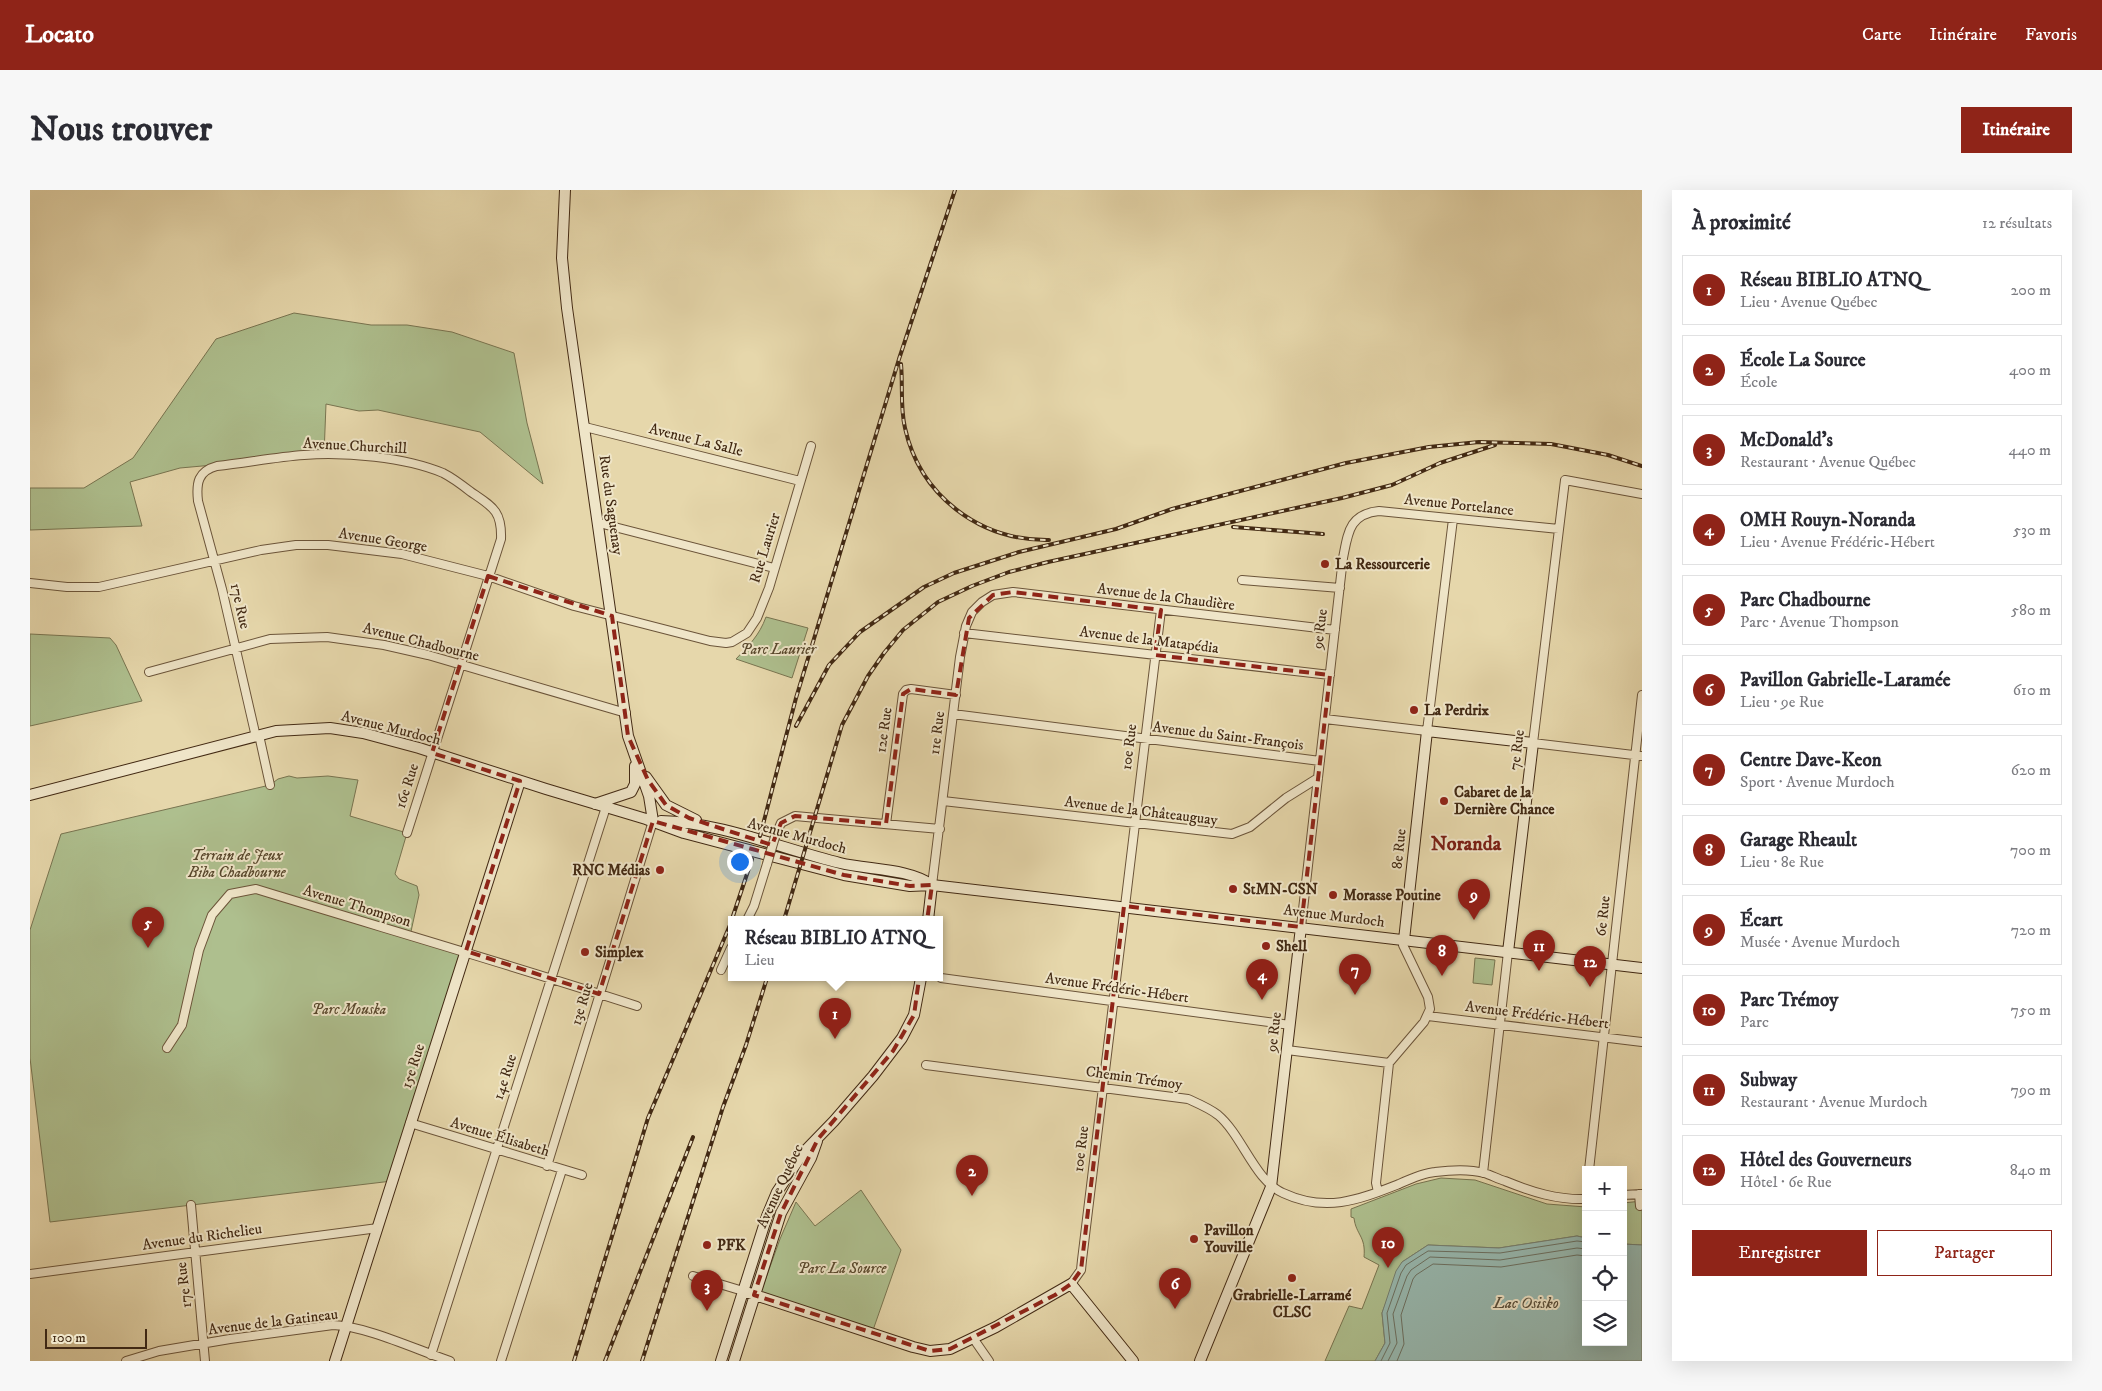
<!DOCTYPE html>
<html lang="fr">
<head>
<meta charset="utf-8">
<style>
  body { margin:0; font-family:"IM FELL DW Pica",serif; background:#f7f7f7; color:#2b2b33 }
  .controls { position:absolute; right:15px; bottom:15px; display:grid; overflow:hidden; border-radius:0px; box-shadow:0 5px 20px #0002 }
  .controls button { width:45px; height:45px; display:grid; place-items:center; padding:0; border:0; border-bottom:1px solid #e1e1e2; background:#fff; color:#2b2b33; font:25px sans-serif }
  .scale { position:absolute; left:15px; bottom:12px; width:102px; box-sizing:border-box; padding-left:5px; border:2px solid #422913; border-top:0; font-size:14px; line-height:18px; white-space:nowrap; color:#422913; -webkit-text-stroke:4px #efe5c8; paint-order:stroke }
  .you { position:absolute; left:709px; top:671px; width:18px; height:18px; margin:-12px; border:4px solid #fff; border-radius:50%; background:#1a73e8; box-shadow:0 0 0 8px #1a73e833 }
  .badge { display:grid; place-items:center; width:32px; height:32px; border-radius:50%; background:#8f2418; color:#fff; font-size:16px; font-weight:700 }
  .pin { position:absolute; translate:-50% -41px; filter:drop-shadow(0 1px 2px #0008) }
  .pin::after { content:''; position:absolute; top:26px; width:18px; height:15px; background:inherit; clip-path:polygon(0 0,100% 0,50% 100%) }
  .popup { position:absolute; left:698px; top:726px; width:215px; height:65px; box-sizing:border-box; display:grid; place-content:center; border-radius:0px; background:#fff; filter:drop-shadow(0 1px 4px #0005); font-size:16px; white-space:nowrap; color:#7c7c81 }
  .popup b { font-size:19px; color:#2b2b33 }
  .popup::after { content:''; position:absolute; left:50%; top:100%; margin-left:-10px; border:10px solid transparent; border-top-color:#fff }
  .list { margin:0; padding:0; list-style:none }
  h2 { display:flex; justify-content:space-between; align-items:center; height:65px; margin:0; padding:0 20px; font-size:21px }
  h2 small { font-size:16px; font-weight:400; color:#7c7c81 }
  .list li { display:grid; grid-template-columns:32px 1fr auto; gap:15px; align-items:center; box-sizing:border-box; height:70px; margin:0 10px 10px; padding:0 10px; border:1px solid #e1e1e2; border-radius:0px }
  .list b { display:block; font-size:19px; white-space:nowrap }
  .list p { margin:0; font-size:16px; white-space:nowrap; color:#7c7c81 }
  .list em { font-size:16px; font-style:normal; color:#7c7c81 }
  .actions { display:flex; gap:10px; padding:15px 20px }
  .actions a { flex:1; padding:11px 0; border:1px solid #8f2418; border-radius:0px; text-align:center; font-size:18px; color:#8f2418 }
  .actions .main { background:#8f2418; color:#fff }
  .icon { flex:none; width:28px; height:28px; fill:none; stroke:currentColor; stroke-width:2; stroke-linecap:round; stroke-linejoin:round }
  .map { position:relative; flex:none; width:1612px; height:1171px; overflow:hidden; border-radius:0px }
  header { display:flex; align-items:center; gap:30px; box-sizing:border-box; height:70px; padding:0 25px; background:#8f2418; color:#fff }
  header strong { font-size:24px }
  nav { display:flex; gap:28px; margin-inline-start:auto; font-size:18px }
  .intro { display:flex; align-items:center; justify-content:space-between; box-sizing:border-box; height:120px; padding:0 30px }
  h1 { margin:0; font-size:35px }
  .button { padding:12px 22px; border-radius:0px; background:#8f2418; color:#fff; font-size:18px; font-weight:700 }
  main { display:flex; gap:30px; padding:0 30px }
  aside { flex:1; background:#fff; border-radius:0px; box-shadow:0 5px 20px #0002 }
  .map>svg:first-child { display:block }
</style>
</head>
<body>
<header>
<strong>Locato</strong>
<nav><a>Carte</a><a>Itinéraire</a><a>Favoris</a></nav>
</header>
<div class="intro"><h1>Nous trouver</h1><a class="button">Itinéraire</a></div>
<main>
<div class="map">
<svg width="1612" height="1171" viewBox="0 0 1612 1171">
  <rect width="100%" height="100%" fill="#e6d7ab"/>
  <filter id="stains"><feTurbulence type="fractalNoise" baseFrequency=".004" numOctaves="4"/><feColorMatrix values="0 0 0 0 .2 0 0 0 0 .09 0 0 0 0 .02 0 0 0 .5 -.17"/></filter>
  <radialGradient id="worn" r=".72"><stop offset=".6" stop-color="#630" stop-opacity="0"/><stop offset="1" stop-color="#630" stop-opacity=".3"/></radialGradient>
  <path fill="#aebf8e" stroke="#787450" d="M264,123L341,135H377L422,142L484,163L497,233L513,294L450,242L348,220L329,221L296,214L294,265L150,278L100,292L112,336L0,340V298H54L103,268L186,149Z
    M736,427L778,438L762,488L706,469C719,455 729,446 736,427Z
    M0,444L80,448L86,455L112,511L0,536Z
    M259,586L267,588L298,586L328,590L320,626L377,643L365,684L369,689L387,696L389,705L380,746L436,761L362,991L20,1032L0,868V740L31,644L240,595L248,589Z
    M1445,768L1465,770L1462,795L1443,793Z
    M1411,988L1445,990L1517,1014L1556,1017V1048L1547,1046L1469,1058L1398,1055L1372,1072L1352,1123L1355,1153L1345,1171H1295L1319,1116L1332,1119L1349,1075L1334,1067C1336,1046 1326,1045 1324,1028L1321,1027V1019L1386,994Z
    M831,1000L871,1060L842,1143L731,1102L750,1049L766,1012L785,1036Z
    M1612,1011V1055L1593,1054V1013Z"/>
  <path fill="#97b8af" stroke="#757f71" d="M1547,1046L1556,1048V1152H1593V1054L1612,1055V1171H1345L1355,1153L1352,1123L1366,1081L1372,1072L1398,1055L1469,1058Z"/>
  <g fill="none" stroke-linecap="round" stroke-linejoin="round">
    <path stroke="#6c7061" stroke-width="1" d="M1351,1171L1360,1153L1357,1123L1371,1083L1376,1075L1398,1061L1470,1063L1547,1051L1556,1052
      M1358,1171L1367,1153L1363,1124L1377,1086L1381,1080L1400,1067L1470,1070L1547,1058L1556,1059
      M1367,1171L1374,1154L1371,1125L1383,1089L1386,1085L1403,1074L1471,1077L1547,1065L1556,1066"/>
    <defs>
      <path id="street" d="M555,237L770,291
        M1612,304L1535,290L1503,553L1612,566
        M569,333L744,378
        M1212,390L1310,398
        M0,393L37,397H69L231,360L266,355H298L372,364L458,386L544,416L680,451L696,453L702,452L717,443L727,428L739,398L781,256
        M934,443L1300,485
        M119,482L240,449L297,447L354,455L398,465L596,523
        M923,524L1290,571
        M1295,529L1397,541L1423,329
        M229,545L240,595
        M226,547L192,399L168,311C166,293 168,281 187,276C216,273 245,267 274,265C315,262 375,267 413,283C423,288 432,295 441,302C463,317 472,321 471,349L377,643
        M913,611L1202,644L1220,637L1256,608L1288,588
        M856,634L873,504L876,500L881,499L926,505
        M745,647L751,633L765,626L910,639
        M902,695L930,467L936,436L942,422L952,412L963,405L983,402L1305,440
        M717,730L724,716L737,674
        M1271,737L1313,368C1318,343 1319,324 1349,321L1529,339
        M691,780L701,758
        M911,788L1260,835
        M1398,826L1612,852
        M137,858L152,835L169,760L182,725L200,704L226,699C353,738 481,775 607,816
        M1257,860L1359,873
        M896,875L1158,909C1169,914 1179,918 1188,925C1212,945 1225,991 1253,1003C1296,1023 1328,1010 1369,994C1380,989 1393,983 1405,982C1420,980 1440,979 1454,983C1461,985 1468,989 1475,991C1502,1002 1527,1010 1556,1009
        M380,933L552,985
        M517,976L623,631
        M1559,980L1612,505
        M1453,983L1478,762
        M1348,1002L1346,993L1359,873L1394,832L1400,819L1398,807L1373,755L1374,750
        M1609,1004L1610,1016
        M1593,1005L1612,1004
        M161,1015L175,1171
        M0,1084L348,1038
        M663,1086L713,1101
        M1041,1094L1051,1080L1052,1070L1131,420
        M943,1148L959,1171
        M401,1165L576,617
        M96,1171L129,1161L200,1149L303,1135C336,1136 387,1160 420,1171
        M471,1171L532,980"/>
      <path id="secondary" d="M535,0L532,68L537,118L598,546L619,606L623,631
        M616,587L636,615L666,630
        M0,605L246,541L300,538L333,543L389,558L516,599L616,629L654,643L814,685L880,696L902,695L1612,778
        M565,614L601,602L605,594V576
        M631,631C689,632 753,659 810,673C839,680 878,678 902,695
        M898,730L902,695
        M1374,750L1397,541L1503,553L1478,762
        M713,1101L883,1157L900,1161L920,1159L966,1137L1041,1094L1103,1171
        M305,1171L490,591
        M691,1171L737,1026L747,1002L773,963L804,931L843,886L872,848L884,825L891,788
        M704,1171L751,1023L781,968L787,951
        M1170,1171L1241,997L1271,737"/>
    </defs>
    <use href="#street" stroke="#6b5439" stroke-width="10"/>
    <use href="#secondary" stroke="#422913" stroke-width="12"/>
    <use href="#street" stroke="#efe5c8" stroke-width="8"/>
    <use href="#secondary" stroke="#efe5c8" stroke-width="10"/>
    <defs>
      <path id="rail" d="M871,174C873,195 870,217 875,238C890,306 950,351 1019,350
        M1203,337L1293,344
        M766,536L799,475L830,442L894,397L924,383L989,362L1086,339L1142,319L1316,273L1399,257L1449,252L1521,254L1578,265L1612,276
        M730,646L766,508L869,169L925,0
        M754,730L812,535L838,486L854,463L873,440L908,412L942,396L979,382L1018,372L1312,308L1362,295L1410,273L1465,255
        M544,1171L618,928L700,735L722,669
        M575,1171L663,947
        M612,1171L693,917L716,855L737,788"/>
    </defs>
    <use href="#rail" stroke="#422913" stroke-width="4"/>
    <use href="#rail" stroke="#efe5c8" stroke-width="2" stroke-dasharray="5.5" stroke-linecap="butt"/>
    <defs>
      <path id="street-bridge" d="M737,674L745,647"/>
    </defs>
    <use href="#street-bridge" stroke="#6b5439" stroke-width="10" stroke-linecap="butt"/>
    <use href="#street-bridge" stroke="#efe5c8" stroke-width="8"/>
  </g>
  <path fill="none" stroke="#8f2418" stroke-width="4" stroke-dasharray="10 6" stroke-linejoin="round" d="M458,386L582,426L598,546L618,590L636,615L659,628L742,655L751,633L765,626L856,634L873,504L881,499L926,505L939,428L963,405L983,402L1131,420L1125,465L1300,485L1271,737L1094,716L1051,1080L1041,1094L1025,1105L920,1159L900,1161L724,1105L751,1023L788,949L863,861L884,825L902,695L880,696L814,685L623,631L569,804L436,761L490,591L402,563Z"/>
  <g fill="#8f2418" stroke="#efe5c8" stroke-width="2">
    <circle cx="1295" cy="374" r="5"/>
    <circle cx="1384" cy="520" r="5"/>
    <circle cx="1414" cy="611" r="5"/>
    <circle cx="630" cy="680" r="5"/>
    <circle cx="1203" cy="699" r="5"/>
    <circle cx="1303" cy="705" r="5"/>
    <circle cx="1236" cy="756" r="5"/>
    <circle cx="555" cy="762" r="5"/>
    <circle cx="1164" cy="1049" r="5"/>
    <circle cx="677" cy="1055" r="5"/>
    <circle cx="1262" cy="1088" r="5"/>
  </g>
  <g text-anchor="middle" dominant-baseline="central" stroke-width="4" stroke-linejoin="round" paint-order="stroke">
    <g font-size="15" fill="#422913" stroke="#efe5c8">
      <text transform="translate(666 250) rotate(14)">Avenue La Salle</text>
      <text transform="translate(325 256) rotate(3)">Avenue Churchill</text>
      <text transform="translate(581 315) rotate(82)">Rue du Saguenay</text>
      <text transform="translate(1429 315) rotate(6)">Avenue Portelance</text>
      <text transform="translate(353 350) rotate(9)">Avenue George</text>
      <text transform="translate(735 358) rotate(-73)">Rue Laurier</text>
      <text transform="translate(1136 407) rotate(7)">Avenue de la Chaudière</text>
      <text transform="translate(210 416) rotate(77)">17e Rue</text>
      <text transform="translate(1290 439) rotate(-83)">9e Rue</text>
      <text transform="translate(1119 450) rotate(7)">Avenue de la Matapédia</text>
      <text transform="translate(391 452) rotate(14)">Avenue Chadbourne</text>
      <text transform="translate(361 538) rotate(14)">Avenue Murdoch</text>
      <text transform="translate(854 540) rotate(-82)">12e Rue</text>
      <text transform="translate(907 543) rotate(-83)">11e Rue</text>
      <text transform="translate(1198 546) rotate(7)">Avenue du Saint-François</text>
      <text transform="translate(1099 557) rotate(-83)">10e Rue</text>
      <text transform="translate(1487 560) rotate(-83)">7e Rue</text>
      <text transform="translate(377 596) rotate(-72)">16e Rue</text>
      <text transform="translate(1111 621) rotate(7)">Avenue de la Châteauguay</text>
      <text transform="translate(767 646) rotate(15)">Avenue Murdoch</text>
      <text transform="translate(1369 659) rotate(-84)">8e Rue</text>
      <text transform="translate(327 716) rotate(17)">Avenue Thompson</text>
      <text transform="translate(1304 726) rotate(7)">Avenue Murdoch</text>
      <text transform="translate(1573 726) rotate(-84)">6e Rue</text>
      <text transform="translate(1087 798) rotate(8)">Avenue Frédéric-Hébert</text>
      <text transform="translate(552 814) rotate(-73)">13e Rue</text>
      <text transform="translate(1507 825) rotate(7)">Avenue Frédéric-Hébert</text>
      <text transform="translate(1244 842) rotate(-83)">9e Rue</text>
      <text transform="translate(383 876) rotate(-72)">15e Rue</text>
      <text transform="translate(475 887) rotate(-72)">14e Rue</text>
      <text transform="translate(1104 888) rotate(8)">Chemin Trémoy</text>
      <text transform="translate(470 947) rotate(17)">Avenue Élisabeth</text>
      <text transform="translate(1051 959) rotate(-83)">10e Rue</text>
      <text transform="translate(750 996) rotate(-65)">Avenue Québec</text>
      <text transform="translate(172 1047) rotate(-8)">Avenue du Richelieu</text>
      <text transform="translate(154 1095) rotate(-97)">17e Rue</text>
      <text transform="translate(243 1132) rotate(-7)">Avenue de la Gatineau</text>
    </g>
    <g font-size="15" font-weight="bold" fill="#422913" stroke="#efe5c8" text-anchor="start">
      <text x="1305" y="374">La Ressourcerie</text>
      <text x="1394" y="520">La Perdrix</text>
      <text x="1424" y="602">Cabaret de la<tspan x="1424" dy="17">Dernière Chance</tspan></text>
      <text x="620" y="680" text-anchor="end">RNC Médias</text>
      <text x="1213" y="699">StMN-CSN</text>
      <text x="1313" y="705">Morasse Poutine</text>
      <text x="1246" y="756">Shell</text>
      <text x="565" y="762">Simplex</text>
      <text x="1174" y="1040">Pavillon<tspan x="1174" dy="17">Youville</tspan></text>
      <text x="687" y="1055">PFK</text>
      <text x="1262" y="1105" text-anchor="middle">Grabrielle-Larramé<tspan x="1262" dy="17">CLSC</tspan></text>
    </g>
    <g font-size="15" font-style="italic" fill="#58472c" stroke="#efe5c8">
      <text x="748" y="459">Parc Laurier</text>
      <text x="207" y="665">Terrain de Jeux<tspan x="207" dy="17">Biba Chadbourne</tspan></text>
      <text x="319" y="819">Parc Mouska</text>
      <text x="812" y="1078">Parc La Source</text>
    </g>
    <g font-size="16" font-style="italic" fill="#574d3a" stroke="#efe5c8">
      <text x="1496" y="1113">Lac Osisko</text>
    </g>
    <g font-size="20" font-weight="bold" fill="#7a1f14" stroke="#efe5c8">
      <text x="1436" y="654">Noranda</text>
    </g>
  </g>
  <rect width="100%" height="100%" filter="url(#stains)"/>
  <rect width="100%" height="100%" fill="url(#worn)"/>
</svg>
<div class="controls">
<button>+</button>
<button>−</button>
<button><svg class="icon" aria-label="locate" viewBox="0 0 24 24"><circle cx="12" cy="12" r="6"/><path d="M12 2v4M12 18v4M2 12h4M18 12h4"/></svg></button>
<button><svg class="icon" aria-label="layers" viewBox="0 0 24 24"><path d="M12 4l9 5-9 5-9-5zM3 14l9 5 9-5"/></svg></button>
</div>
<div class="scale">100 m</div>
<div class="you"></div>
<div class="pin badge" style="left:805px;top:849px">1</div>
<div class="popup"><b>Réseau BIBLIO ATNQ</b>Lieu</div>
<div class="pin badge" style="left:942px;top:1006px">2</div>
<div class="pin badge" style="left:677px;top:1121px">3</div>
<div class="pin badge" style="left:1232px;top:810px">4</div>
<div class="pin badge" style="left:118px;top:758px">5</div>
<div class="pin badge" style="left:1145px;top:1119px">6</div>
<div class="pin badge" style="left:1325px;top:805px">7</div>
<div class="pin badge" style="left:1412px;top:786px">8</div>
<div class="pin badge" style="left:1444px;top:730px">9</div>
<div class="pin badge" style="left:1358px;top:1078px">10</div>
<div class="pin badge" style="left:1509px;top:781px">11</div>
<div class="pin badge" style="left:1560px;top:797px">12</div>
</div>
<aside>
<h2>À proximité<small>12 résultats</small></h2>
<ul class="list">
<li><span class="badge">1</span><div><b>Réseau BIBLIO ATNQ</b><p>Lieu · Avenue Québec</p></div><em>200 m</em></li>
<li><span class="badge">2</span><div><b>École La Source</b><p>École</p></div><em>400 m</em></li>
<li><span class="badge">3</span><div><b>McDonald's</b><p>Restaurant · Avenue Québec</p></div><em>440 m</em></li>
<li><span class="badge">4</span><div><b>OMH Rouyn-Noranda</b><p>Lieu · Avenue Frédéric-Hébert</p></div><em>530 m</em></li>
<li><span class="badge">5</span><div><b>Parc Chadbourne</b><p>Parc · Avenue Thompson</p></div><em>580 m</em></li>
<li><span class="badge">6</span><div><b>Pavillon Gabrielle-Laramée</b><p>Lieu · 9e Rue</p></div><em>610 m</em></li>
<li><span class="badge">7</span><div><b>Centre Dave-Keon</b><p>Sport · Avenue Murdoch</p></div><em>620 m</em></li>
<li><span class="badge">8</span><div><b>Garage Rheault</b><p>Lieu · 8e Rue</p></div><em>700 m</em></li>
<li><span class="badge">9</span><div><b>Écart</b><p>Musée · Avenue Murdoch</p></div><em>720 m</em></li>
<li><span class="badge">10</span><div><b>Parc Trémoy</b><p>Parc</p></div><em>750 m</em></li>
<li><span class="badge">11</span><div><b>Subway</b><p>Restaurant · Avenue Murdoch</p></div><em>790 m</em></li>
<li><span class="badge">12</span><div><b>Hôtel des Gouverneurs</b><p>Hôtel · 6e Rue</p></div><em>840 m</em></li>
</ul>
<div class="actions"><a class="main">Enregistrer</a><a>Partager</a></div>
</aside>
</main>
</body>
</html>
